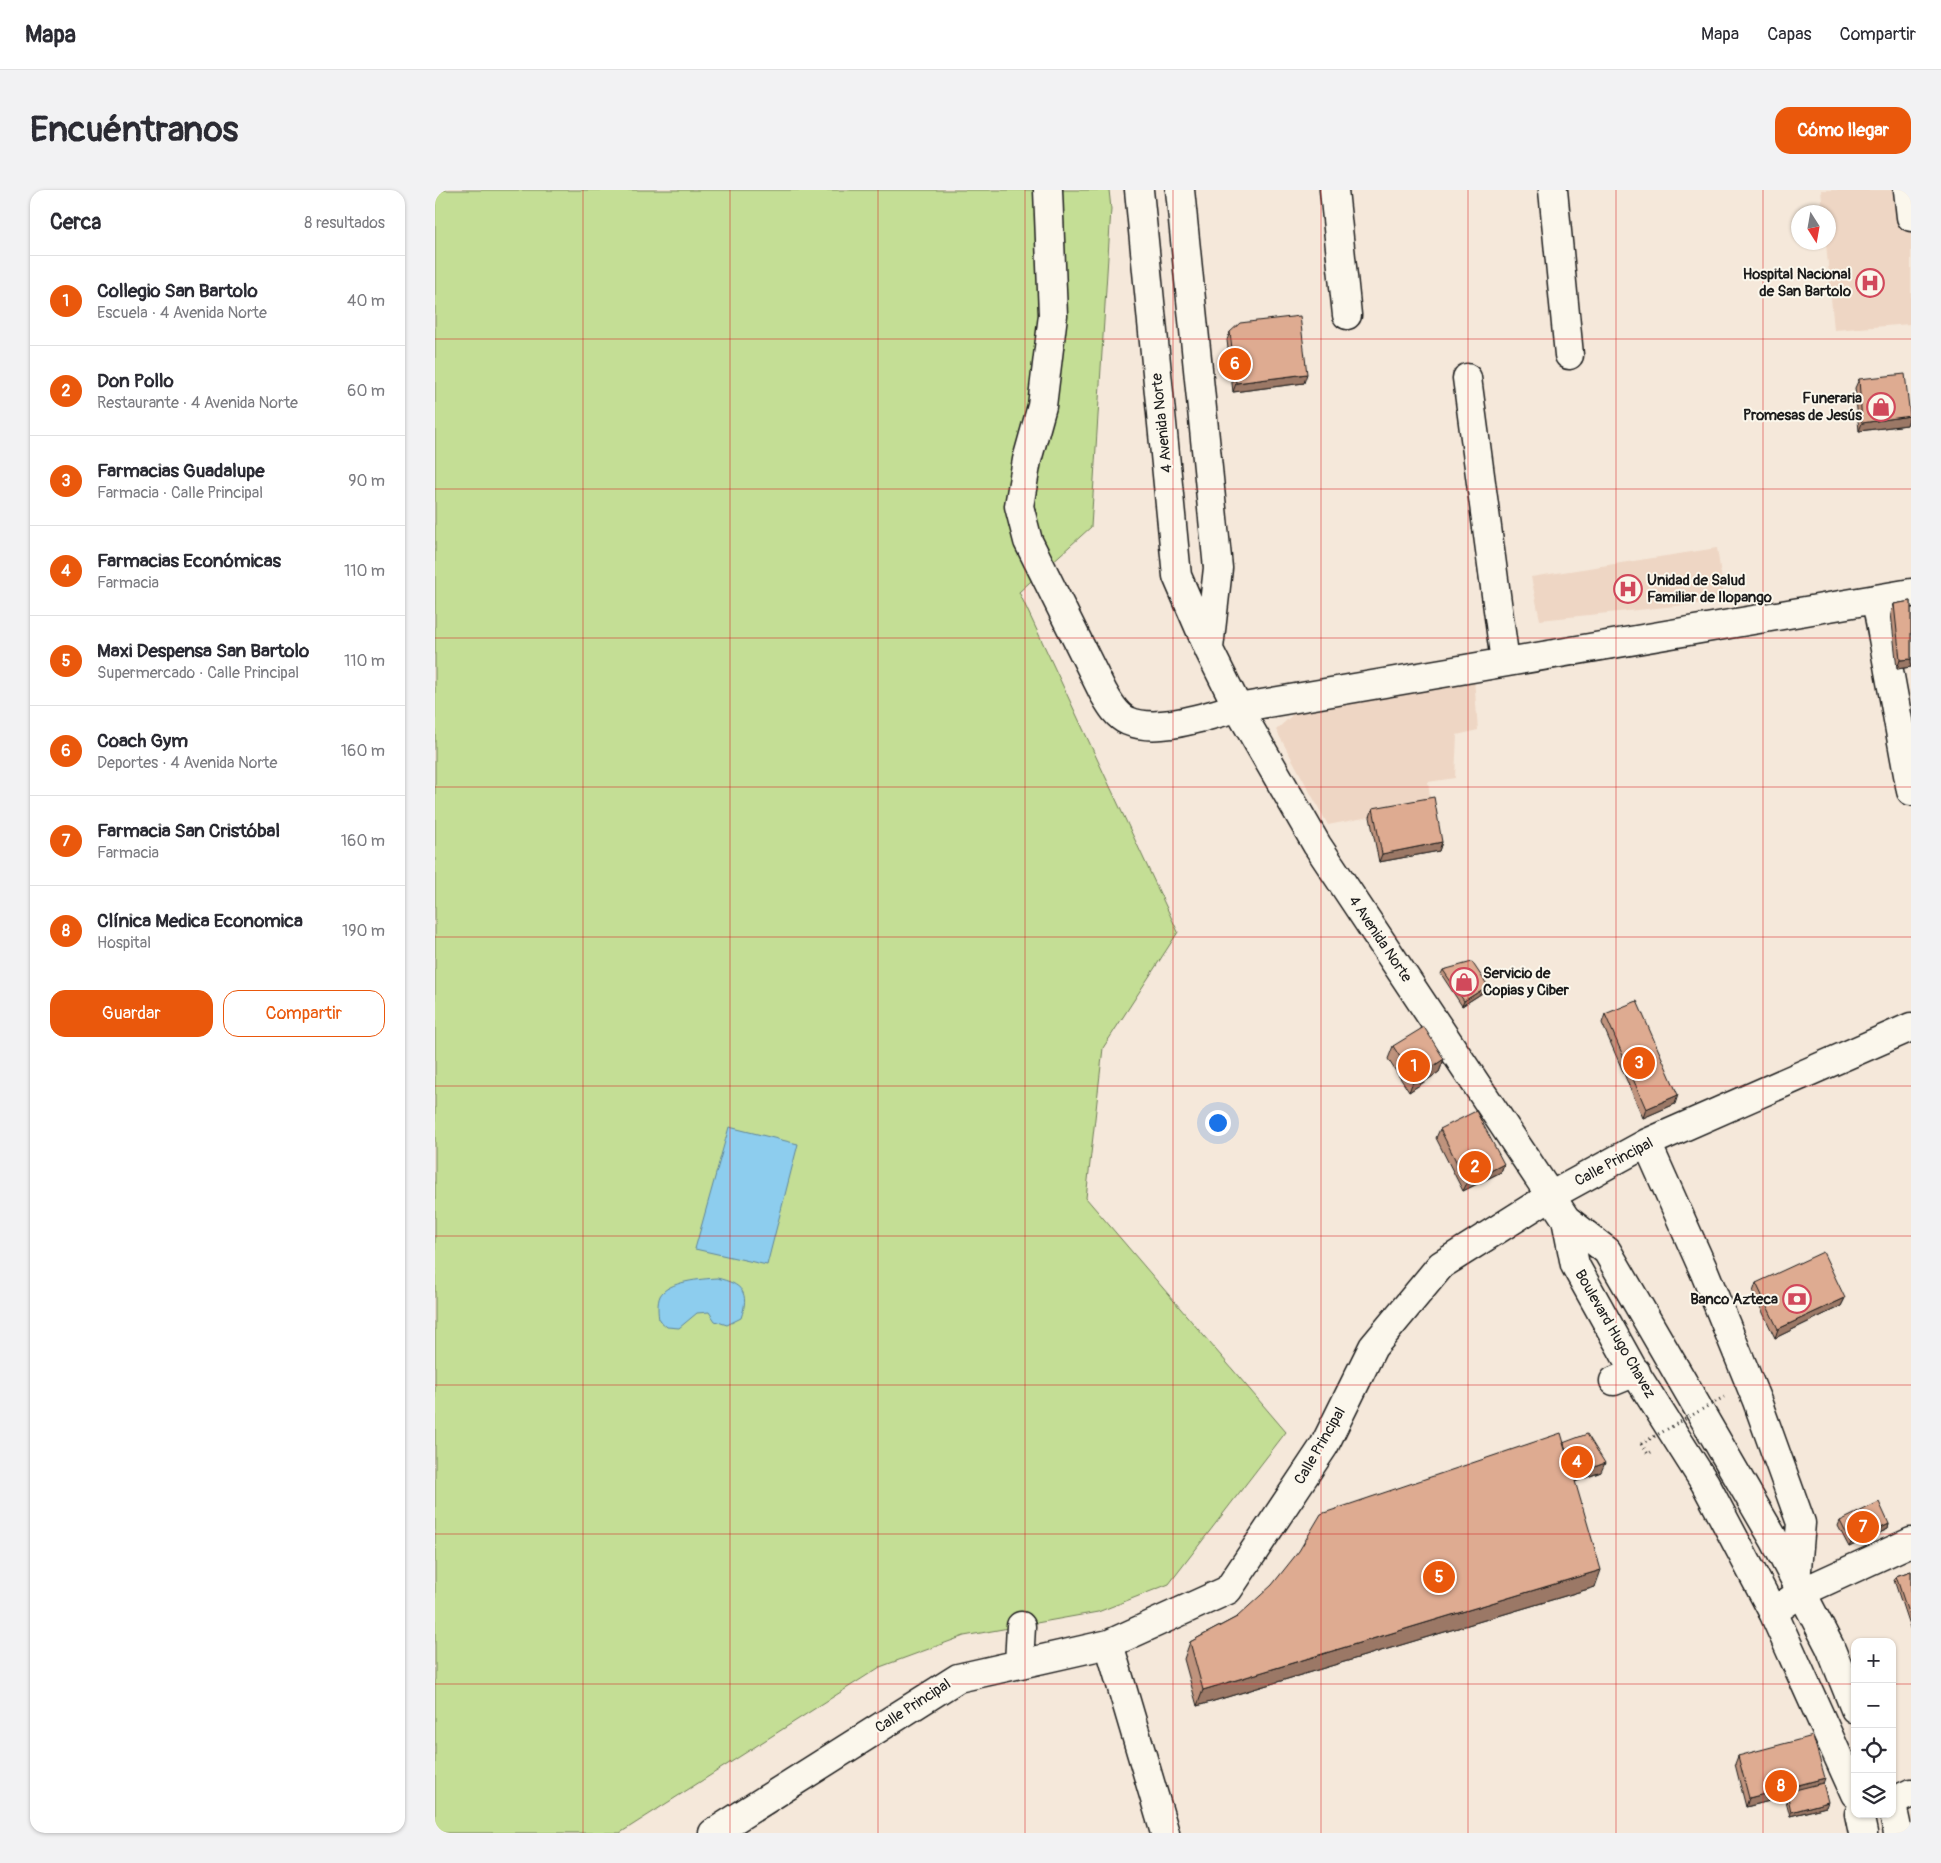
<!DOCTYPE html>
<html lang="es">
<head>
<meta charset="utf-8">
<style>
  body { margin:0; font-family:Pangolin,sans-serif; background:#f2f2f3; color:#2b2b33 }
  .controls { position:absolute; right:15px; bottom:15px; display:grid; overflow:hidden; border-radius:10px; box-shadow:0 1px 4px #0004 }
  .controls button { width:45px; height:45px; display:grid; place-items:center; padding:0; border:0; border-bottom:1px solid #e1e1e2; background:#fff; color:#2b2b33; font:25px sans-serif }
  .compass { position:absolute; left:1356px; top:15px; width:45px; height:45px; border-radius:50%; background:#fff; box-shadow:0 1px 4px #0004; rotate:169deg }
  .you { position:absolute; left:782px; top:932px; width:18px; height:18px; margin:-12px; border:4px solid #fff; border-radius:50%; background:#1a73e8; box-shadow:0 0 0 8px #1a73e833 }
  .badge { display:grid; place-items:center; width:32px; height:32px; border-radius:50%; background:#ea580c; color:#fff; font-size:16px; font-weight:700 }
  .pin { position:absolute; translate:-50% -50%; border:2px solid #fff; box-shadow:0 1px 5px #0006 }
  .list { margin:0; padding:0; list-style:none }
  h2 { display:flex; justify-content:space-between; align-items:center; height:65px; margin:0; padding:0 20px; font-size:21px }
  h2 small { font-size:16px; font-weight:400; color:#7c7c81 }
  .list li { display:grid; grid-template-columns:32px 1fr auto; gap:15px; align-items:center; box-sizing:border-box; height:90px; padding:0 20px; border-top:1px solid #e1e1e2 }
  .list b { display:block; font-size:19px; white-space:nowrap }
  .list p { margin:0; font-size:16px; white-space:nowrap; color:#7c7c81 }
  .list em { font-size:16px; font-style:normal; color:#7c7c81 }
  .actions { display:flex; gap:10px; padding:15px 20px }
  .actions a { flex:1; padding:11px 0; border:1px solid #ea580c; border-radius:15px; text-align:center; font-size:18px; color:#ea580c }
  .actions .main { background:#ea580c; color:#fff }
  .icon { flex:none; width:28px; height:28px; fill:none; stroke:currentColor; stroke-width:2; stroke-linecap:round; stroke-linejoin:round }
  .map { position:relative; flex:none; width:1476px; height:1643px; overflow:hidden; border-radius:15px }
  header { display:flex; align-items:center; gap:30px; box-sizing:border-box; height:70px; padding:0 25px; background:#fff; border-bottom:1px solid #e1e1e2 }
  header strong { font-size:24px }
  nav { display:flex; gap:28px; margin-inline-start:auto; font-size:18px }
  .intro { display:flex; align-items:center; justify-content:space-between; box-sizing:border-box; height:120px; padding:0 30px }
  h1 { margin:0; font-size:35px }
  .button { padding:12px 22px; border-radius:15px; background:#ea580c; color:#fff; font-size:18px; font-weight:700 }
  main { display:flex; gap:30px; padding:0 30px }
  aside { flex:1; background:#fff; border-radius:15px; box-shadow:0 1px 4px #0004 }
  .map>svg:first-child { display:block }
</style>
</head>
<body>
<header>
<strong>Mapa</strong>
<nav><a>Mapa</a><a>Capas</a><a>Compartir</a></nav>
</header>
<div class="intro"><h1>Encuéntranos</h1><a class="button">Cómo llegar</a></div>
<main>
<aside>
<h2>Cerca<small>8 resultados</small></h2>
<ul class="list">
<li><span class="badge">1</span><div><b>Collegio San Bartolo</b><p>Escuela · 4 Avenida Norte</p></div><em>40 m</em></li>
<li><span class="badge">2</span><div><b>Don Pollo</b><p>Restaurante · 4 Avenida Norte</p></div><em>60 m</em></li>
<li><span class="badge">3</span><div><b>Farmacias Guadalupe</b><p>Farmacia · Calle Principal</p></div><em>90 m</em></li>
<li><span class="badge">4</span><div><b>Farmacias Económicas</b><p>Farmacia</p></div><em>110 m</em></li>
<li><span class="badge">5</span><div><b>Maxi Despensa San Bartolo</b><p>Supermercado · Calle Principal</p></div><em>110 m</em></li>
<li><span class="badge">6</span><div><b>Coach Gym</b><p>Deportes · 4 Avenida Norte</p></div><em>160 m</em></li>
<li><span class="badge">7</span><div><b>Farmacia San Cristóbal</b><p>Farmacia</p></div><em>160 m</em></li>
<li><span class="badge">8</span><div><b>Clínica Medica Economica</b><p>Hospital</p></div><em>190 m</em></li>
</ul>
<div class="actions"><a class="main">Guardar</a><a>Compartir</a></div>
</aside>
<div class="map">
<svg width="1476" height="1643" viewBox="0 0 1476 1643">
  <rect width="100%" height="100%" fill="#f5e8da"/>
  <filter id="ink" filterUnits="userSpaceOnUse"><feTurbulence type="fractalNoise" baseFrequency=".02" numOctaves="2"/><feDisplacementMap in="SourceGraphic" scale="10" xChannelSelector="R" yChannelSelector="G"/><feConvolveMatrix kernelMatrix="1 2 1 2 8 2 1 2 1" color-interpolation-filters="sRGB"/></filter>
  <g filter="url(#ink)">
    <path fill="#eed6c4" d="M1386,0H1476V134L1399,140L1391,53L1394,52V22H1388Z
      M1282,358L1290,411L1105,430L1096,387Z
      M1039,488L1043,540L1022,545L1020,588L993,592L996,615L893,635L841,540L864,519Z"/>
    <path fill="#c4de95" stroke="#707d58" d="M0,0H674L676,19L656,337L584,402L743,742L668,858L651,1008L851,1242L734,1394L663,1422L529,1446L445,1477L185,1643H0Z"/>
    <path fill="#8dcdee" stroke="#60869a" d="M294,937L363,954L332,1075L260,1059Z
      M282,1088C307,1094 315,1102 306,1128L292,1135L280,1131L274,1122L262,1123L244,1138L232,1137L224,1130C223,1123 222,1113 225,1106C233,1091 267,1089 282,1088Z"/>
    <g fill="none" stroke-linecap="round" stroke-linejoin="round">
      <defs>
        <path id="minor" d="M613,0L618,125L607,216L592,270L584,316L593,351L668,502C674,512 681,526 693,531C724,544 772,525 803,518L1476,403
          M899,0L912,125
          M1118,0L1134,165
          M1473,0L1476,27
          M1032,188L1070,472
          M1441,410L1476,601
          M1212,953L1269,1081L1322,1211L1366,1333L1361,1391
          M1179,1191L1201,1182
          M1338,1422L1367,1402L1476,1352
          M674,1454L730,1643
          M584,1474L586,1436
          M1457,1612L1476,1603
          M278,1643L523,1488L674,1454L793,1400L889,1256L938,1157L1006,1075L1117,1005L1212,953L1476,837"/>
        <path id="major" d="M704,0L742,386L774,460L803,518L882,655L1131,1029L1140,1075L1199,1181L1270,1293L1338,1422L1420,1604
          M745,0L783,378L774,458
          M1131,1029L1172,1061L1340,1351L1395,1457L1420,1519
          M1457,1615L1463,1643
          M1424,1624L1428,1643"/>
      </defs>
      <use href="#minor" stroke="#1c1c1c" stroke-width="31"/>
      <use href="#major" stroke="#1c1c1c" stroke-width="31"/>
      <path stroke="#1c1c1c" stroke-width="3" stroke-dasharray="1 4" stroke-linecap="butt" d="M1206,1254L1213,1264L1216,1262"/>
      <use href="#minor" stroke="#fbf7ec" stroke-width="28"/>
      <use href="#major" stroke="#fbf7ec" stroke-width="28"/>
      <path stroke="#1c1c1c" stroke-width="3" stroke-dasharray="1 4" stroke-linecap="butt" d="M1206,1254L1289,1207"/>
    </g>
    <path fill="#bf937d" stroke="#1c1c1c" d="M795,142L869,193L798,202L792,150Z
      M1424,189L1475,226L1472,235L1424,241L1420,198Z
      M1476,411V477L1462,479L1456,423L1459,414Z
      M938,618L1007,652L1004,661L944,672L935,627Z
      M1008,780L1053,796L1052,800L1027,816L1006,784Z
      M1170,824L1240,914L1208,928L1167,833Z
      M958,856L1009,869L1004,882L974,902L953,869Z
      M1005,939L1069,974L1066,982L1028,1001L1001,948Z
      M1321,1093L1410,1108L1406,1116L1340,1148L1318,1102Z
      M1128,1253L1166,1282L1140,1292L1160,1397L762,1516L749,1469L755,1452Z
      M1405,1331L1454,1334L1453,1339L1414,1357L1403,1336Z
      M1476,1381V1441L1459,1390L1461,1386Z
      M1303,1566L1388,1593L1391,1617L1355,1626L1350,1607L1311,1617L1300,1574Z"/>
    <path fill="#9b7866" stroke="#1c1c1c" d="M872,184L869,193L798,202L801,193Z
      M1475,226L1472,235L1424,241L1427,233Z
      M1476,469V477L1462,479L1465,470Z
      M1007,652L1004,661L944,672L947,664Z
      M1053,796L1052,800L1027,816L1029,811Z
      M1009,869L1004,882L974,902L979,889Z
      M1243,905L1240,914L1208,928L1211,919Z
      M1069,974L1066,982L1028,1001L1032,993Z
      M1410,1108L1406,1116L1340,1148L1343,1139Z
      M1170,1273L1166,1282L1130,1295L1133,1287Z
      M1454,1334L1453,1339L1414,1357L1416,1353Z
      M1166,1380L1160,1397L762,1516L768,1500Z
      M1390,1588L1387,1597L1352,1602L1350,1607L1311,1617L1314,1608Z
      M1393,1612L1391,1617L1355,1626L1356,1622Z"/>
    <path fill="#deab91" stroke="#1c1c1c" d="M865,126L872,184L801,193L795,142L805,133Z
      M1470,184L1475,226L1427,233L1424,189Z
      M1476,411V469L1465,470L1459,414Z
      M999,607L1007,652L947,664L938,618Z
      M1037,772L1053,796L1029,811L1008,780Z
      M1202,811L1243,905L1211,919L1170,824Z
      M989,837L1009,869L979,889L958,856Z
      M1041,921L1069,974L1032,993L1005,939Z
      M1388,1062L1410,1108L1343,1139L1321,1093Z
      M1126,1243L1166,1380L768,1500L755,1452L802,1427L837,1395L864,1361L886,1324Z
      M1152,1244L1170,1273L1138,1285L1128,1253Z
      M1444,1312L1454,1334L1416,1353L1405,1331Z
      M1476,1381V1432L1461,1386Z
      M1378,1546L1390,1588L1314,1608L1303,1566Z
      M1388,1593L1393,1612L1356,1622L1352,1602Z"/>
  </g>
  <path fill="none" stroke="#d62828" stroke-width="1" stroke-opacity="0.55" d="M148,0V1643M295,0V1643M443,0V1643M590,0V1643M738,0V1643M886,0V1643M1033,0V1643M1181,0V1643M1328,0V1643M0,149H1476M0,299H1476M0,448H1476M0,597H1476M0,747H1476M0,896H1476M0,1046H1476M0,1195H1476M0,1344H1476M0,1494H1420M1457,1494H1476"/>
  <defs>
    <symbol id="hospital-ring" viewBox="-11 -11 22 22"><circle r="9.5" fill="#fbf7ec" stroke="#d1495b" stroke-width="1.5"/><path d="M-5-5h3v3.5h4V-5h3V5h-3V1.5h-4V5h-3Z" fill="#d1495b"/></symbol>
    <symbol id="shop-ring" viewBox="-11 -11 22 22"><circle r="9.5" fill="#fbf7ec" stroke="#d1495b" stroke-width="1.5"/><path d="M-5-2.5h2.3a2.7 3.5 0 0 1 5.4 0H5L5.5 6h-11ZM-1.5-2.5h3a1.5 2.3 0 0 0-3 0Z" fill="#d1495b"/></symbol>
    <symbol id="bank-ring" viewBox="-11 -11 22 22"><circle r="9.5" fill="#fbf7ec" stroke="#d1495b" stroke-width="1.5"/><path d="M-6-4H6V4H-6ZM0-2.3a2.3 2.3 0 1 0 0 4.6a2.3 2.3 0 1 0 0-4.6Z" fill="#d1495b"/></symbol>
  </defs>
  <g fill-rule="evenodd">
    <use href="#hospital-ring" x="1419" y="77" width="32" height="32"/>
    <use href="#shop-ring" x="1430" y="201" width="32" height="32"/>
    <use href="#hospital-ring" x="1177" y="383" width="32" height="32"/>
    <use href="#shop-ring" x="1013" y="776" width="32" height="32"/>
    <use href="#bank-ring" x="1346" y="1093" width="32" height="32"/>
  </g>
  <g text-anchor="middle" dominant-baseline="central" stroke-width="4" stroke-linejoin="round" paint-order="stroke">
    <g font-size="15" font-weight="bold" fill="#1c1c1c" stroke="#fbf7ec" text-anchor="end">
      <text x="1416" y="84">Hospital Nacional<tspan x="1416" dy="17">de San Bartolo</tspan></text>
      <text x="1427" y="208">Funeraria<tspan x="1427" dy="17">Promesas de Jesús</tspan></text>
      <text x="1212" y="390" text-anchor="start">Unidad de Salud<tspan x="1212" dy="17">Familiar de Ilopango</tspan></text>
      <text x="1048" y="783" text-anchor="start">Servicio de<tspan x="1048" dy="17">Copias y Ciber</tspan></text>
      <text x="1343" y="1109">Banco Azteca</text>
    </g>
    <g font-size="15" fill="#1c1c1c" stroke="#fbf7ec">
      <text transform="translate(727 233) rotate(-96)">4 Avenida Norte</text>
      <text transform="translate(945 749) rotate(56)">4 Avenida Norte</text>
      <text transform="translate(1179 972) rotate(-28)">Calle Principal</text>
      <text transform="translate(1180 1144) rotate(60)">Boulevard Hugo Chavez</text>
      <text transform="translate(885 1256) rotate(-60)">Calle Principal</text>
      <text transform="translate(478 1516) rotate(-33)">Calle Principal</text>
    </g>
  </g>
</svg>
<div class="controls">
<button>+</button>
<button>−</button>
<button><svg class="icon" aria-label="locate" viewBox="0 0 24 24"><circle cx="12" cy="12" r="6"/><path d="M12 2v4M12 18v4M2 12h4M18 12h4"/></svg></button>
<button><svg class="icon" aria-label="layers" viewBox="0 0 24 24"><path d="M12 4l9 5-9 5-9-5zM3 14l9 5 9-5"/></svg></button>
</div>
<svg class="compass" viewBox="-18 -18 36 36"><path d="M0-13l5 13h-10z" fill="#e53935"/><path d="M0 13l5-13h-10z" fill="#7c7c81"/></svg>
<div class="you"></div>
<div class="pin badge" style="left:979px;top:876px">1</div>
<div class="pin badge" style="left:1040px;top:977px">2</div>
<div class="pin badge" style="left:1204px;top:873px">3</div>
<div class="pin badge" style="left:1142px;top:1272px">4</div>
<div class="pin badge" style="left:1004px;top:1387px">5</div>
<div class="pin badge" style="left:800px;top:174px">6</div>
<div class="pin badge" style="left:1428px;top:1337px">7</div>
<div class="pin badge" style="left:1346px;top:1596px">8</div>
</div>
</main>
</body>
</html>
